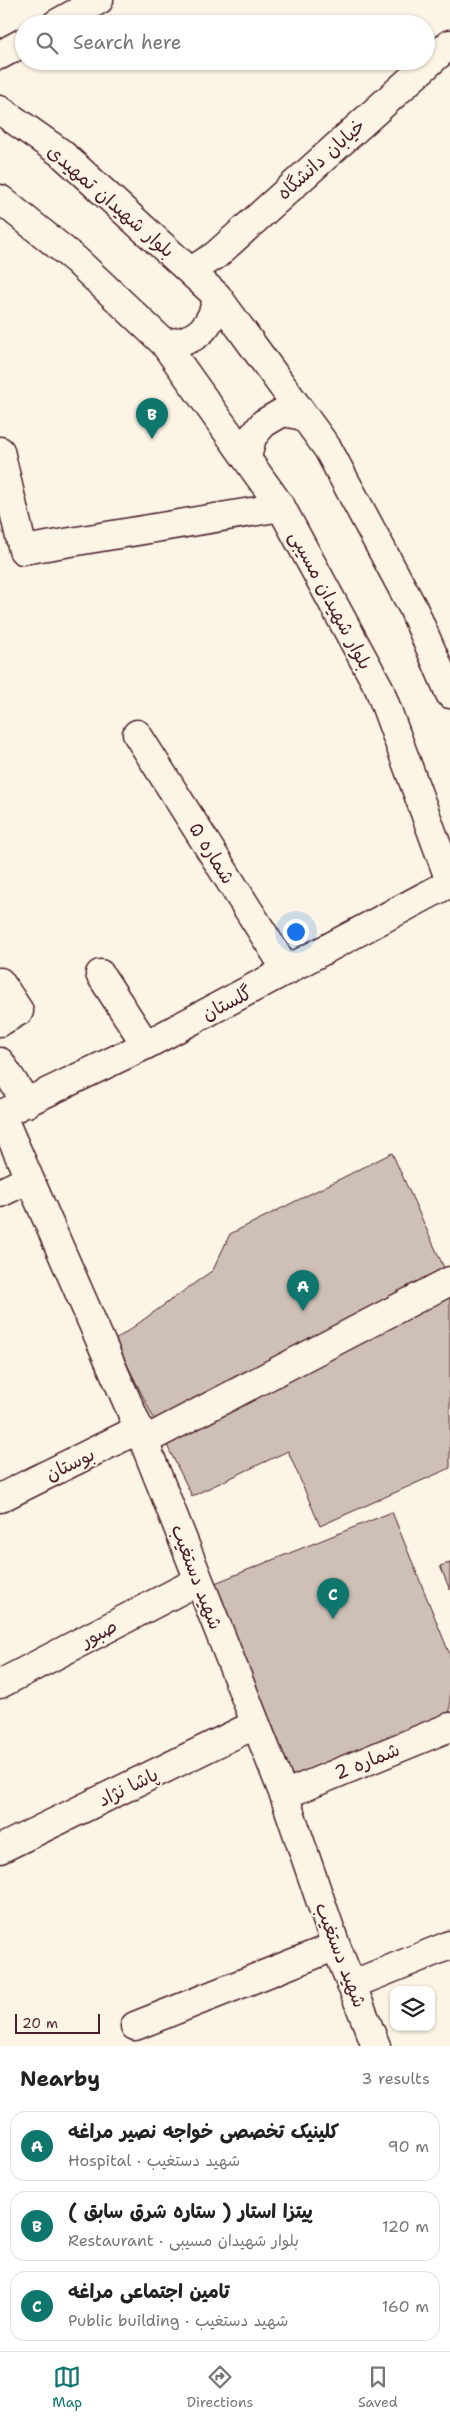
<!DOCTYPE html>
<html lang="en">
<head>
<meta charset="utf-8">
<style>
  body { margin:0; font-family:"Shantell Sans","Playpen Sans Arabic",sans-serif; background:#f6f6f6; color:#222 }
  .controls { position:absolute; right:15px; bottom:15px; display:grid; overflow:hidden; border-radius:10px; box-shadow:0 1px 4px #0004 }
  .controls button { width:45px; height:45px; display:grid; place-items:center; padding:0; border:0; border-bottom:1px solid #e0e0e0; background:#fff; color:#222; font:25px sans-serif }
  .scale { position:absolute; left:15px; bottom:12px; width:85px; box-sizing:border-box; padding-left:5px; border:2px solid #4a1f2b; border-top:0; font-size:14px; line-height:18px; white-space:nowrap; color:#4a1f2b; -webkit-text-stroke:4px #fcf5e5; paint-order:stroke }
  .you { position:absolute; left:295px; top:931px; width:18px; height:18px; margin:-12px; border:4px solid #fff; border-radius:50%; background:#1a73e8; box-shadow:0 0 0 8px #1a73e833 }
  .badge { display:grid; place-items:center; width:32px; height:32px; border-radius:50%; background:#0f766e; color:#fff; font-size:16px; font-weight:700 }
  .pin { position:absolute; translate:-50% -41px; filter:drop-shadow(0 1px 2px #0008) }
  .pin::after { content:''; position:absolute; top:26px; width:18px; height:15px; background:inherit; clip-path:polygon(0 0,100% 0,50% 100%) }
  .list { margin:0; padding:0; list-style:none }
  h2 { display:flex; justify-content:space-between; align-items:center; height:65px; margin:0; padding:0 20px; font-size:21px }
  h2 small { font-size:16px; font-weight:400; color:#767676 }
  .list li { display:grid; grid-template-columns:32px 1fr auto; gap:15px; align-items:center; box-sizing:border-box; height:70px; margin:0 10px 10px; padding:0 10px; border:1px solid #e0e0e0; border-radius:15px }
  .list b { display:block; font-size:19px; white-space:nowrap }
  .list p { margin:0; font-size:16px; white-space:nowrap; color:#767676 }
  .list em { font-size:16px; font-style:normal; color:#767676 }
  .icon { flex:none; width:28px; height:28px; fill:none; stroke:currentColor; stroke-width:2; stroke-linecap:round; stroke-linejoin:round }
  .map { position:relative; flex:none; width:450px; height:2046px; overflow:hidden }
  .search { position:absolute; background:#fff; box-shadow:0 1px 4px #0004; left:15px; right:15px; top:15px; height:55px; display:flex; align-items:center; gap:12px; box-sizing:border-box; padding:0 18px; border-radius:28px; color:#767676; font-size:19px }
  .sheet { height:305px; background:#fff }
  nav { display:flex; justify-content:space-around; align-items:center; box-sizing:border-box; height:70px; border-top:1px solid #e0e0e0; background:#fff; font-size:14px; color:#767676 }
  nav a { display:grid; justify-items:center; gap:2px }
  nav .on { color:#0f766e }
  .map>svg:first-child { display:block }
</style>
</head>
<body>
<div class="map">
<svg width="450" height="2046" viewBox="0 0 450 2046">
  <rect width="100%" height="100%" fill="#fcf5e5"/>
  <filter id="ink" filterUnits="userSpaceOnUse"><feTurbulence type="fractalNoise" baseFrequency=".02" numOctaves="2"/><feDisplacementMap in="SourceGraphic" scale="10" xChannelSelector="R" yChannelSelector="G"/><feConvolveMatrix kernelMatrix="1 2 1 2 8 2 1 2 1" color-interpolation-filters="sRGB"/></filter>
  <g filter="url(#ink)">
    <path fill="#cfc0b7" stroke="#4a1f2b" d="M392,1153L450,1281V1468L320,1526L288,1451L192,1496L115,1340L213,1270L230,1234Z
      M392,1512L450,1655V1714L293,1777L215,1583Z
      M450,1563V1590L440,1566Z"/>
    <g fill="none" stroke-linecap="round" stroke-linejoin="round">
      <defs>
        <path id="minor" d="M56,24L99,0
          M0,55L24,42
          M191,271L216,255L450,44
          M0,451L23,550L281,507
          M137,734L287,971
          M100,974L146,1045
          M0,982L19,1011L0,1022
          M0,1062L27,1103
          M1,1114L139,1429L284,1795L336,1946L376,2046
          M0,1115L146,1045L450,883
          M0,1193L29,1179
          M144,1441L450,1281
          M0,1498L139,1429
          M0,1684L198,1581
          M284,1795L450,1727
          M0,1849L256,1724
          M351,1985L450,1945
          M135,2026L336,1946"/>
        <path id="major" d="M0,110L61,153L217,296L328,449L413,608L450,694
          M0,199L76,260L164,343L281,507L379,688L450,881
          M164,343C195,344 213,327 217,296
          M247,458L252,437L264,423L283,412L304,416"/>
      </defs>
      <use href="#minor" stroke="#4a1f2b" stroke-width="31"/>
      <use href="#major" stroke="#4a1f2b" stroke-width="31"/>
      <use href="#minor" stroke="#fcf5e5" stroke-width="28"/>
      <use href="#major" stroke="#fcf5e5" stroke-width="28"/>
    </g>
  </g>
  <g text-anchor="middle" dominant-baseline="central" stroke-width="4" stroke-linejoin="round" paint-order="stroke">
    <g font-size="19" fill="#4a1f2b" stroke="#fcf5e5">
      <text transform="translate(321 159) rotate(-42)">خیابان دانشگاه</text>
      <text transform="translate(111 201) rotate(41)">بلوار شهیدان تمهیدی</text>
      <text transform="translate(331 600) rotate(62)">بلوار شهیدان مسیبی</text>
      <text transform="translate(212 853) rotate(58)">شماره ۵</text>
      <text transform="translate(227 1003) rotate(-27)">گلستان</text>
      <text transform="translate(70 1464) rotate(-26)">بوستان</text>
      <text transform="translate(197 1577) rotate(69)">شهید دستغیب</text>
      <text transform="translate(99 1633) rotate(-27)">صبور</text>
      <text transform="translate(367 1761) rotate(-22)">شماره 2</text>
      <text transform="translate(128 1787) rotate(-26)">پاشا نژاد</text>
      <text transform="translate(341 1955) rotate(69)">شهید دستغیب</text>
    </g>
  </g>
</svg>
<div class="controls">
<button><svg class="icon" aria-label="layers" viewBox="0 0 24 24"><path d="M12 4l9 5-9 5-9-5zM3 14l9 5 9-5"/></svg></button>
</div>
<div class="scale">20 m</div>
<div class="you"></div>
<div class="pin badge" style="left:303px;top:1311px">A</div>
<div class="pin badge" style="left:152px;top:439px">B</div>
<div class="pin badge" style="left:333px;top:1619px">C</div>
<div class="search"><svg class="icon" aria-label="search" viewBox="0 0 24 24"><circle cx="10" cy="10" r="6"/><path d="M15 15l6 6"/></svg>Search here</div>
</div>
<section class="sheet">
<h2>Nearby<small>3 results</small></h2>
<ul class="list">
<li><span class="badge">A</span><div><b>کلینیک تخصصی خواجه نصیر مراغه</b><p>Hospital · شهید دستغیب</p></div><em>90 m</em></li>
<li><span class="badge">B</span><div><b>پیتزا استار ( ستاره شرق سابق )</b><p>Restaurant · بلوار شهیدان مسیبی</p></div><em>120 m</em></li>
<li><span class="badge">C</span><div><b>تامین اجتماعی مراغه</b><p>Public building · شهید دستغیب</p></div><em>160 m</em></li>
</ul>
</section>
<nav>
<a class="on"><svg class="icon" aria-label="map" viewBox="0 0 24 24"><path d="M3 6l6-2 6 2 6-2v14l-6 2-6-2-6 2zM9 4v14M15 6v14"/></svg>Map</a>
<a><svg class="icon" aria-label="directions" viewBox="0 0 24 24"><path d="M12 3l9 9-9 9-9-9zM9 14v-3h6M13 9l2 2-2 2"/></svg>Directions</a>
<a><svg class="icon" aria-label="saved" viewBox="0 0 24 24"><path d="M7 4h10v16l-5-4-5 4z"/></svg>Saved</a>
</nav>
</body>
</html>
